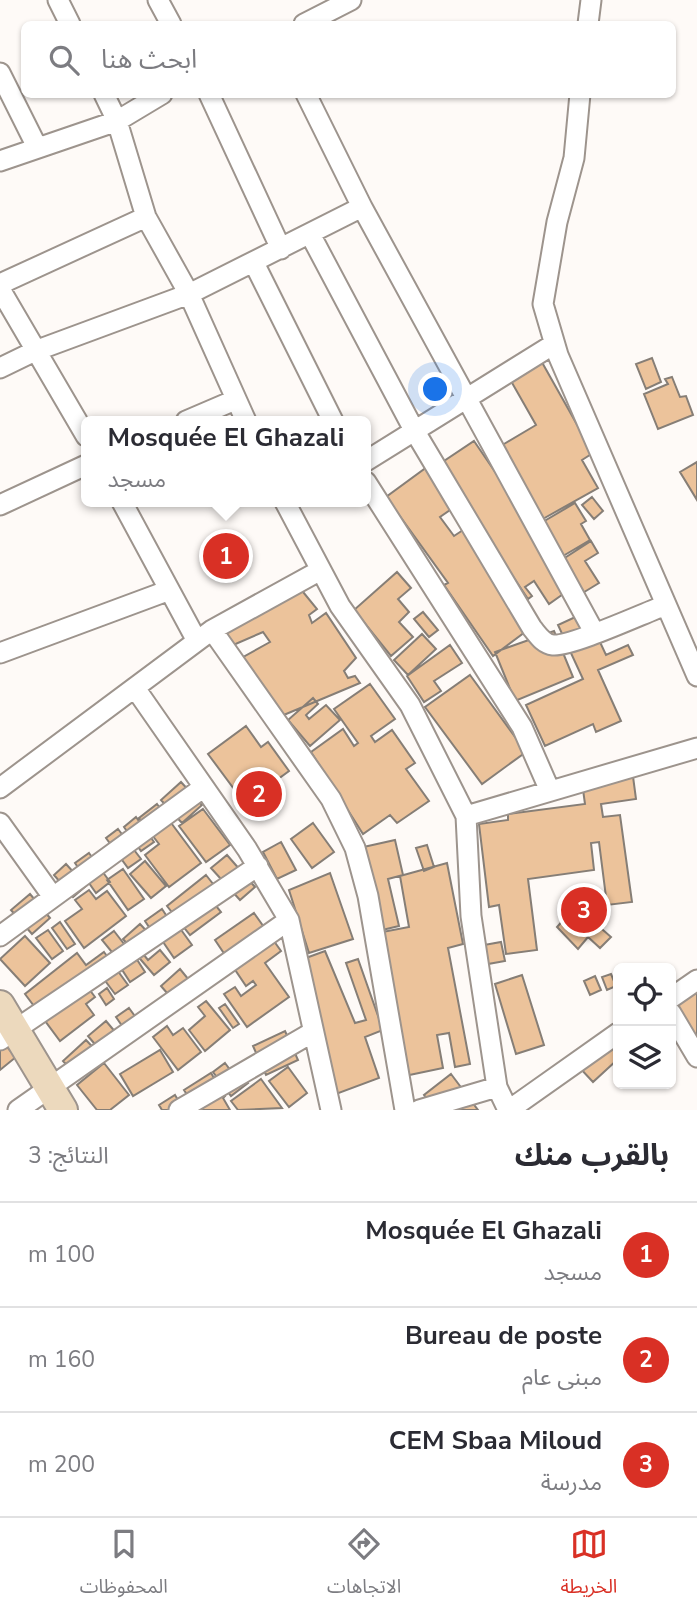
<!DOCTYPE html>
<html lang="ar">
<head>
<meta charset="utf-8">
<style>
  body { margin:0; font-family:"Nunito Sans","Noto Sans Arabic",sans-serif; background:#f2f2f3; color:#2b2b33; direction:rtl }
  .controls { position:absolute; right:21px; bottom:21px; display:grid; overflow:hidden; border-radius:10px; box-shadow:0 2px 5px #0004 }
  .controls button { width:63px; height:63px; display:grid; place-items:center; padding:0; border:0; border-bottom:2px solid #e1e1e2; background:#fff; color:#2b2b33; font:35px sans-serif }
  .you { position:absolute; left:436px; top:390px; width:24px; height:24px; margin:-18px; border:5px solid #fff; border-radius:50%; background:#1a73e8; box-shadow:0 0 0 10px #1a73e833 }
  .badge { display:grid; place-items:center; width:46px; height:46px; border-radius:50%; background:#d93025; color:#fff; font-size:23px; font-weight:700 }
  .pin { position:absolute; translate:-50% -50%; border:4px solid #fff; box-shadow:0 2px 7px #0006 }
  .popup { position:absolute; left:81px; top:416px; width:290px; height:91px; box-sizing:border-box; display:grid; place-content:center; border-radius:10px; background:#fff; filter:drop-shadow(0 2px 5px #0005); font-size:23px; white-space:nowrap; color:#7c7c81 }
  .popup b { font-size:26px; color:#2b2b33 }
  .popup::after { content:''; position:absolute; left:50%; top:100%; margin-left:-14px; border:14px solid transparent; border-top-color:#fff }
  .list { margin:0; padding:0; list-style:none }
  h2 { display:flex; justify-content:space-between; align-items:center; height:91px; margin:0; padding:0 28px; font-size:30px }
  h2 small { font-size:23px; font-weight:400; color:#7c7c81 }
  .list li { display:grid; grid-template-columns:46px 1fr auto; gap:21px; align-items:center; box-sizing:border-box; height:105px; padding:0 28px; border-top:2px solid #e1e1e2 }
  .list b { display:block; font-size:26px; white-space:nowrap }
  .list p { margin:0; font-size:23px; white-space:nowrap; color:#7c7c81 }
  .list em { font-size:23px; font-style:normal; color:#7c7c81 }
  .icon { flex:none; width:38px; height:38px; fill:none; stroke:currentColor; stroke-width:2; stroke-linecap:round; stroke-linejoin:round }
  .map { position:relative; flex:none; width:697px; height:1110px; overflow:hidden; direction:ltr }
  .search { position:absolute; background:#fff; box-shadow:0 2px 5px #0004; left:21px; right:21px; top:21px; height:77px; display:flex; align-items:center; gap:18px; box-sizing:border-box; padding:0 24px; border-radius:10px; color:#7c7c81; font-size:26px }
  .sheet { height:406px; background:#fff }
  nav { display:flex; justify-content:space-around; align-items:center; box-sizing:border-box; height:98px; border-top:2px solid #e1e1e2; background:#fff; font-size:19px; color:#7c7c81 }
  nav a { display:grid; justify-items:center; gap:4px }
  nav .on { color:#d93025 }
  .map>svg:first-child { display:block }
</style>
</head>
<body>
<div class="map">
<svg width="697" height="1110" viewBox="0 0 697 1110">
  <rect width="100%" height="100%" fill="#fefaf7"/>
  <path fill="#ecc39b" stroke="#867e76" stroke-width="2" d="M539,357L593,453L582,460L598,488L541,520L499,447L536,425L507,374Z
    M652,358L661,382L646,389L636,364Z
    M672,377L680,397L686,396L693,415L658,429L644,394L668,384L665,379Z
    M474,441L515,501L566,592L549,604L534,581L525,587L532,596L528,599L438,465Z
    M697,462V500L680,472Z
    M427,467L453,508L440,517L454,536L463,530L533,626L493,656L444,585L448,583L386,497Z
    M592,497L603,511L594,519L582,505Z
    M575,503L586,521L581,524L590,540L563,556L541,523Z
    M591,541L598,553L585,561L599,583L581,594L560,561Z
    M397,572L411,588L398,599L409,612L399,622L413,637L391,656L354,610Z
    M299,587L317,609L309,615L312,623L326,613L356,658L344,671L348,678L355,676L360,683L279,717L236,661L270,642L263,632L231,646L220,630Z
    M423,612L438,630L429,637L414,619Z
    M586,612L606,655L628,645L633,655L598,670L621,721L596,732L593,724L545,746L526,705L583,679L558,625Z
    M554,631L573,677L515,701L495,652Z
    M422,634L436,649L408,675L394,660Z
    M450,645L462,663L434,681L441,691L424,702L407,676Z
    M470,675L526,752L482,784L425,707Z
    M370,684L395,719L371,736L375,742L392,730L415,763L406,769L429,801L397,823L390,815L363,834L311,752L343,729L354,746L358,743L334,709Z
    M313,698L318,704L306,715L309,719L326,705L340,720L310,746L288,720Z
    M246,726L261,747L268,742L289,771L251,799L243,788L237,793L208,754Z
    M632,769L636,799L601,804L603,817L620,815L632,902L607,905L599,842L591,843L594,870L528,879L537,950L506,954L499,905L489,907L479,824L508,820V814L585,804L581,775Z
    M181,782L202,805L182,823L161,800Z
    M157,804L201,863L169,887L145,855L159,844L139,818Z
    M203,809L230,845L206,862L179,826Z
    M136,817L154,842L141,851L124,827Z
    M313,823L334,852L312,868L291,839Z
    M118,829L141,859L128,868L106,838Z
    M395,840L403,875L388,879L399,926L378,931L359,848Z
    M281,842L296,870L277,879L263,852Z
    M427,845L434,867L424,871L416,848Z
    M89,853L110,882L96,893L75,863Z
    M227,855L255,887L240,900L211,868Z
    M145,861L166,886L151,898L130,874Z
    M447,863L463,944L448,948L470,1064L455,1067L449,1033L437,1035L443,1068L395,1078L372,934L409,927L400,876Z
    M66,864L86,886L73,897L54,875Z
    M123,869L144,899L128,910L107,880Z
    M330,873L353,939L309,953L289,890Z
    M206,875L221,894L212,901L221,912L190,935L167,906Z
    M89,890L96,899L107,891L126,916L84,948L65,921L82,909L75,900Z
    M30,894L50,918L32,934L11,910Z
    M584,897L603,914L595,923L611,937L600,948L588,937L578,949L557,927Z
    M162,909L168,918L151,930L145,921Z
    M254,913L281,951L265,963L289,997L247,1027L224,994L235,987L241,996L256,985L253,981L246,986L215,940Z
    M174,920L192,945L174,958L157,933Z
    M60,922L75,944L67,949L52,928Z
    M140,924L153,938L139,949L148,960L160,950L170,962L154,975L123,939Z
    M48,930L63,951L52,959L36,938Z
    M114,931L131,953L120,962L102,940Z
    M25,936L50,963L25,986L0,959Z
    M501,942L505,961L488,964L484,945Z
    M325,951L355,1023L366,1020L346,963L358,959L383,1030L365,1037L379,1078L328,1097L295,962Z
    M104,952L128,985L115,994L100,974L86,985L95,997L86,1004L94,1015L60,1041L25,994L77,953L86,965Z
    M134,955L145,972L130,982L119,965Z
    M180,969L198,991L179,1007L161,986Z
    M611,974L616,986L607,990L602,977Z
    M522,975L544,1045L516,1054L495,984Z
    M595,976L601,990L590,995L584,981Z
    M695,987L697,988V1040L675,1006L687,999Z
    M107,988L114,999L106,1005L99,994Z
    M206,1001L230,1030L205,1051L189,1030L205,1016L198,1007Z
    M225,1004L239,1024L233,1028L219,1008Z
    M129,1008L145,1030L131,1039L116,1017Z
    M106,1021L122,1040L104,1055L88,1036Z
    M167,1026L173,1035L183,1028L201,1052L178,1070L153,1037Z
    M285,1031L298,1060L266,1075L253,1046Z
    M0,1039L16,1057L0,1070Z
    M86,1040L103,1058L80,1079L63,1061Z
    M618,1040V1059L593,1082L578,1066Z
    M160,1050L173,1072L133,1096L120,1074Z
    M104,1063L129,1095L110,1110H97L77,1085Z
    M225,1063L231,1071L236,1067L248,1083L231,1096L213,1072Z
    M288,1067L307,1093L289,1107L269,1081Z
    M211,1073L225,1096L223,1098L230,1110H197L184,1090Z
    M451,1074L478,1110H436L424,1095Z
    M261,1079L282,1108L238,1110L231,1101Z
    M175,1095L184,1110H162L159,1105Z"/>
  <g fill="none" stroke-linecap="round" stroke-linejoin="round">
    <defs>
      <path id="street" d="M58,0L70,24
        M158,0L171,24
        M304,24L351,0
        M588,24L591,0
        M0,73L37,147
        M104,94L117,121L146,217L189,294L246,421
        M209,94L281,249
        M580,94L574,158L557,222L543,304L558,355L697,676
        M0,161L117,121L162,94
        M362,207L594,632
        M310,234L414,430L532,628C538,635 543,644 553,645C571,647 644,613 666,605
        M254,263L333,421
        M0,284L146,217
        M0,289L86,436
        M0,368L35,351L189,294L362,207L306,94
        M186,421L235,400
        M366,461L554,344
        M366,482L522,727L550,791
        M122,502L197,641
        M285,502L340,606L410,705L466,816L471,916L497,1087L508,1110
        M0,505L86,465
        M212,630L331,799L355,848L368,896L405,1110
        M0,653L167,591
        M135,688L247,849L289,920L331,1110
        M0,788L212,630L319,571
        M466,816L697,748
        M0,823L53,897
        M0,936L204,787
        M671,998L697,980
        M671,1013L697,1057
        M0,1040L258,866
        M18,1110L289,920
        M179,1110L313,1032
        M419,1110L497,1087
        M509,1110L618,1033"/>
      <path id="secondary" d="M0,1005L63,1110"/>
    </defs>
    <use href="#street" stroke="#9d948d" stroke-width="23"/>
    <use href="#secondary" stroke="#9d948d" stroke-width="32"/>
    <use href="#street" stroke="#fff" stroke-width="19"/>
    <use href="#secondary" stroke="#ecd9bd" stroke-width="28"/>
  </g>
</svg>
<div class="controls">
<button><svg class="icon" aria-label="locate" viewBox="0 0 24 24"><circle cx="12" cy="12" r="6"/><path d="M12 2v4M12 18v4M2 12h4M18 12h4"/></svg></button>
<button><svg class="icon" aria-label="layers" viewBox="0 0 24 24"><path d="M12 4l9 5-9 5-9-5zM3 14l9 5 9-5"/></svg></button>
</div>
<div class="you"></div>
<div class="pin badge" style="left:226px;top:556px">1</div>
<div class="popup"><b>Mosquée El Ghazali</b>مسجد</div>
<div class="pin badge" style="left:259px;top:794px">2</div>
<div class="pin badge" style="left:584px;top:910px">3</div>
<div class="search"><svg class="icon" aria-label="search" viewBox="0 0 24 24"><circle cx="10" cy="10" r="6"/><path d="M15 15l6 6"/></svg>ابحث هنا</div>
</div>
<section class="sheet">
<h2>بالقرب منك<small>النتائج: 3</small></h2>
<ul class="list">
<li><span class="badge">1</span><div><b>Mosquée El Ghazali</b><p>مسجد</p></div><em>100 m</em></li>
<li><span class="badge">2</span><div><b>Bureau de poste</b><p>مبنى عام</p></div><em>160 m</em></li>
<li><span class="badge">3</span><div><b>CEM Sbaa Miloud</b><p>مدرسة</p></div><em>200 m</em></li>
</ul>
</section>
<nav>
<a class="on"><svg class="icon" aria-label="map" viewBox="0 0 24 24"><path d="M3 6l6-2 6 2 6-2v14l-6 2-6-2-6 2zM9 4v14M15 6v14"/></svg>الخريطة</a>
<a><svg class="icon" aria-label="directions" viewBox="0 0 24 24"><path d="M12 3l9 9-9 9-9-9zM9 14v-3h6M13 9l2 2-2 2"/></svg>الاتجاهات</a>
<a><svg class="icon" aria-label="saved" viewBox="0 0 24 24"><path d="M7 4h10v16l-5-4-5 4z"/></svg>المحفوظات</a>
</nav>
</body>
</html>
